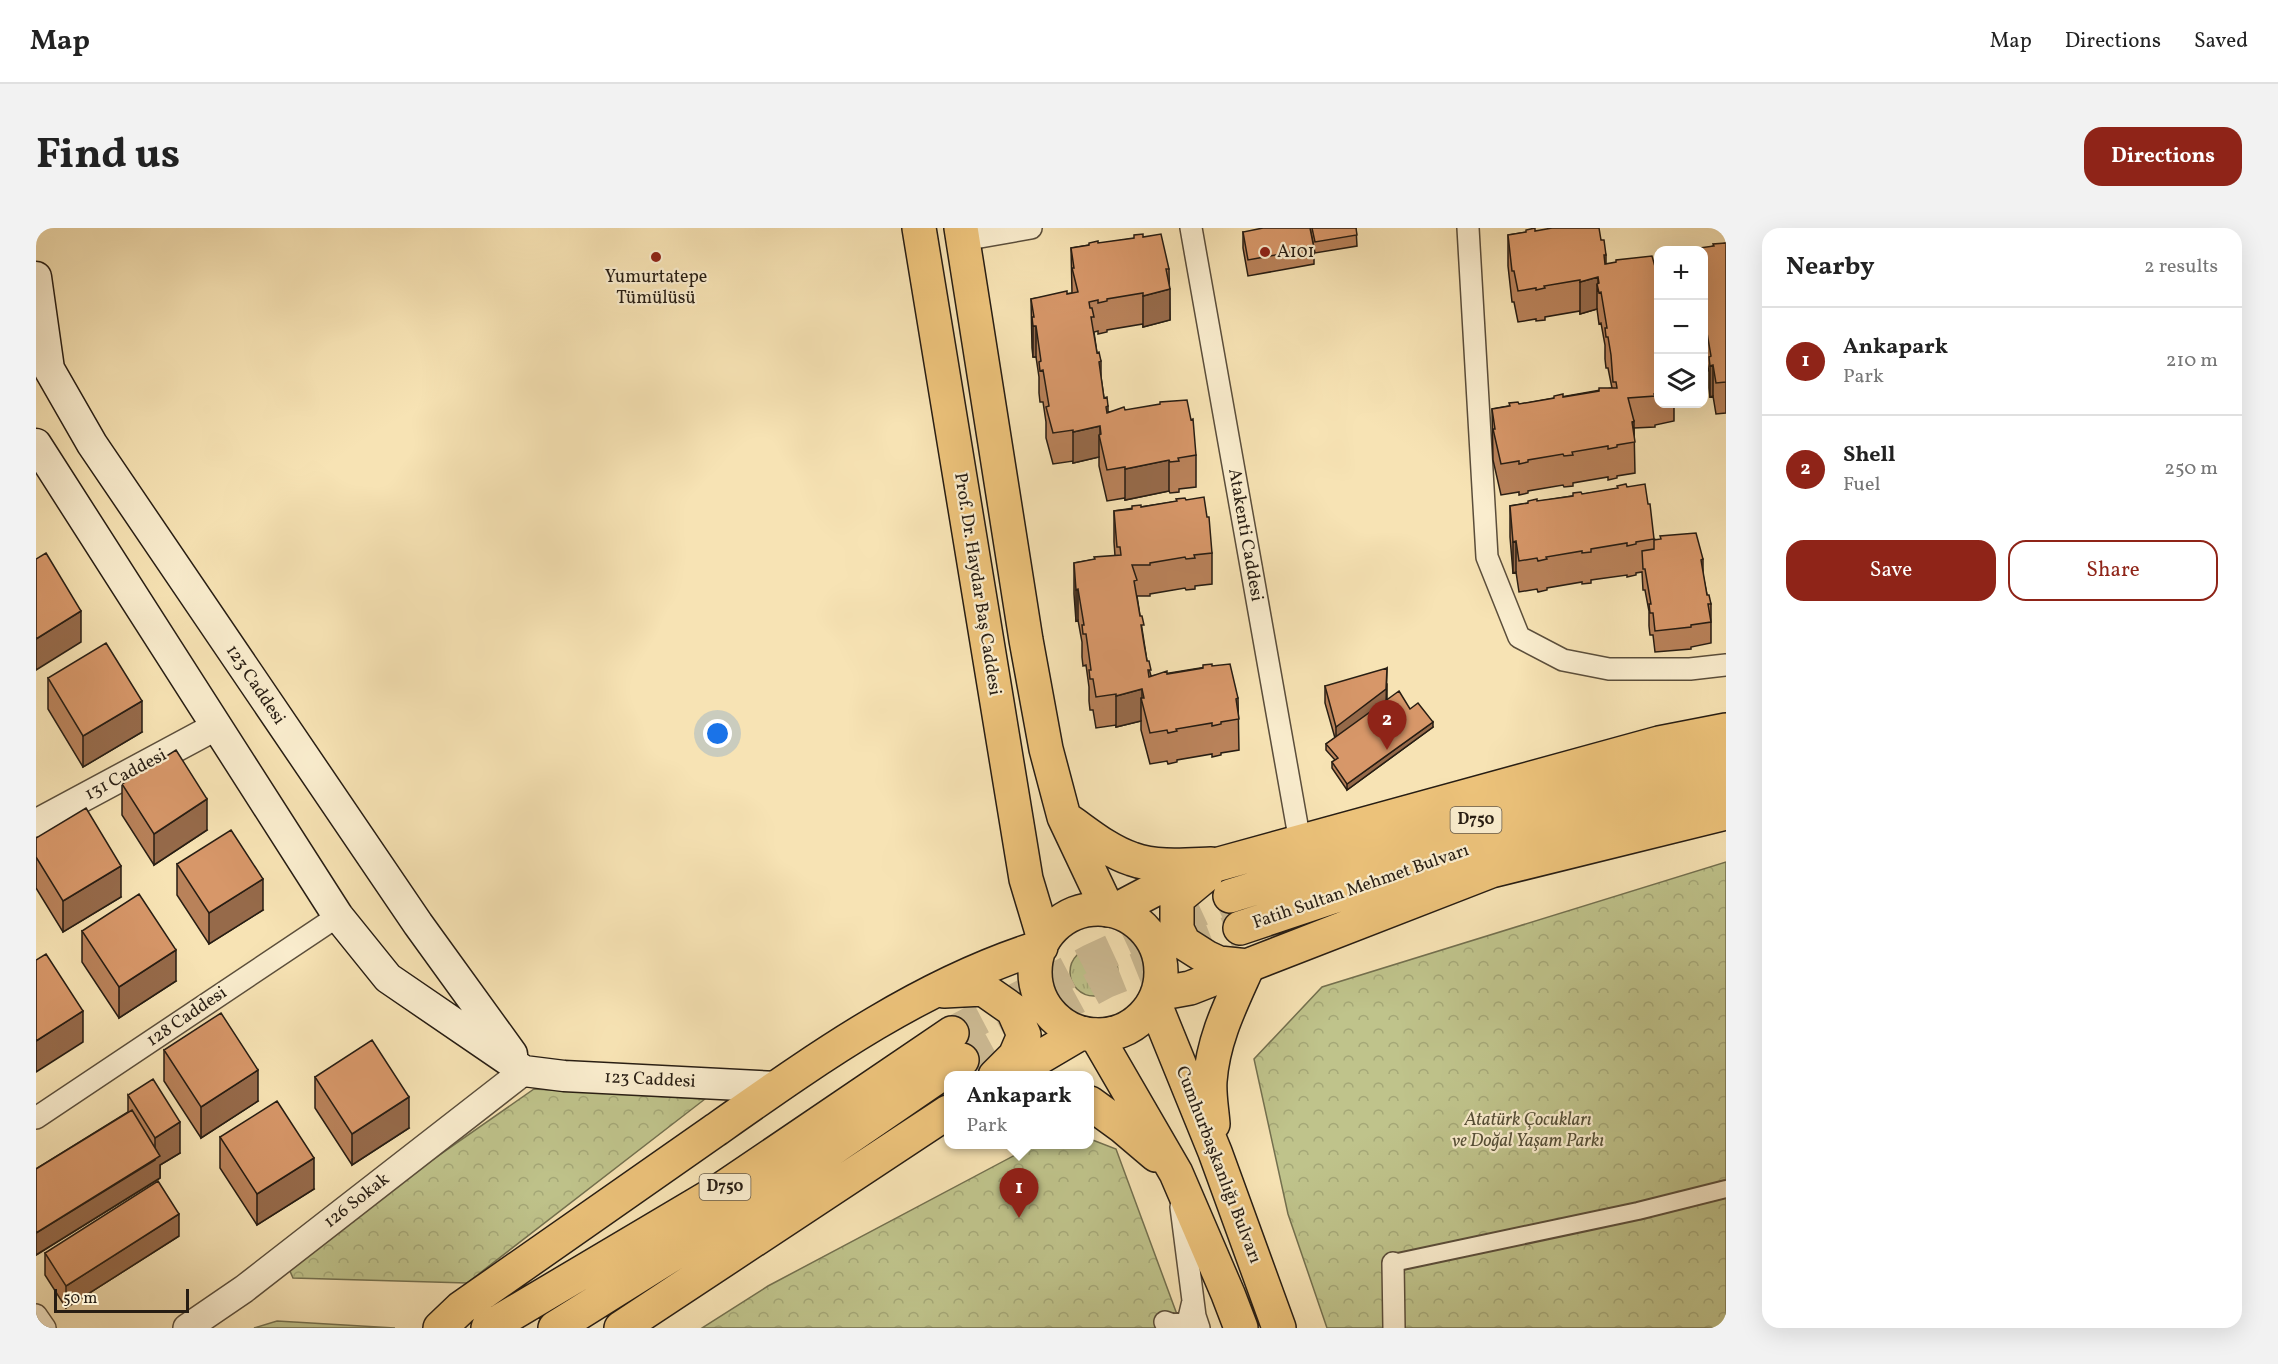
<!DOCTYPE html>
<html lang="en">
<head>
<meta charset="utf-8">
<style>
  body { margin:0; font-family:Vollkorn,serif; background:#f2f2f2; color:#222 }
  .controls { position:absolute; right:18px; top:18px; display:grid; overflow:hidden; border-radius:12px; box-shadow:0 6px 24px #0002 }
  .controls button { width:54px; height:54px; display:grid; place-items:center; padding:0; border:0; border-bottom:2px solid #e0e0e0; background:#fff; color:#222; font:30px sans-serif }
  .scale { position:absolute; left:18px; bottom:15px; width:135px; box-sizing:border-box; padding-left:6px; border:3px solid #271d13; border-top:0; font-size:16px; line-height:21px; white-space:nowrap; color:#271d13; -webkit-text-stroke:4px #faedce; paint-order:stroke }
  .you { position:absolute; left:682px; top:506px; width:21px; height:21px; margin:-15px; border:4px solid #fff; border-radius:50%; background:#1a73e8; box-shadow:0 0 0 9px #1a73e833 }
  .badge { display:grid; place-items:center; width:39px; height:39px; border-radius:50%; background:#8f2418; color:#fff; font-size:20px; font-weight:700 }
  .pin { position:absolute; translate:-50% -50px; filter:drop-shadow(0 2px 3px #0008) }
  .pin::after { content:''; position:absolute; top:32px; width:21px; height:18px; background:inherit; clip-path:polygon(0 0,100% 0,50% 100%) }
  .popup { position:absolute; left:908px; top:843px; width:150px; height:78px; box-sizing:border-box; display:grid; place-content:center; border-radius:12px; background:#fff; filter:drop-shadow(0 2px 4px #0005); font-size:20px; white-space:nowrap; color:#767676 }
  .popup b { font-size:22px; color:#222 }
  .popup::after { content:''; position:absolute; left:50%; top:100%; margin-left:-12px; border:12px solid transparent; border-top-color:#fff }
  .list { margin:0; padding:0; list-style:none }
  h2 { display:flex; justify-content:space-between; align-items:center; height:78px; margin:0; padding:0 24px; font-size:26px }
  h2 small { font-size:20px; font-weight:400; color:#767676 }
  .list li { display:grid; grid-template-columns:39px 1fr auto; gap:18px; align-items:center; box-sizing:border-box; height:108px; padding:0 24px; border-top:2px solid #e0e0e0 }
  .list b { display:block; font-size:22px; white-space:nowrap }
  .list p { margin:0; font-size:20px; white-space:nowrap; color:#767676 }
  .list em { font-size:20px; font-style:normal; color:#767676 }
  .actions { display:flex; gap:12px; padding:18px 24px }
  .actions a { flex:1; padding:14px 0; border:2px solid #8f2418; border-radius:18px; text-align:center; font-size:21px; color:#8f2418 }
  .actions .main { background:#8f2418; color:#fff }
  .icon { flex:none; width:33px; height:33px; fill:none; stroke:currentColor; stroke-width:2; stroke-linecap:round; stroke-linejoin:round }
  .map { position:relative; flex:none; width:1690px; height:1100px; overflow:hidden; border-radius:18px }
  header { display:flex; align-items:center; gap:36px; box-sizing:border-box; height:84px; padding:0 30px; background:#fff; border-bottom:2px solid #e0e0e0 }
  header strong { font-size:28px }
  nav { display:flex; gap:33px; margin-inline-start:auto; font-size:21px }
  .intro { display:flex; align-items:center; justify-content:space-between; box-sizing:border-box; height:144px; padding:0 36px }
  h1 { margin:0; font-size:42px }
  .button { padding:15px 27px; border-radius:18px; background:#8f2418; color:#fff; font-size:21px; font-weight:700 }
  main { display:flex; gap:36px; padding:0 36px }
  aside { flex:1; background:#fff; border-radius:18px; box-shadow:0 6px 24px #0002 }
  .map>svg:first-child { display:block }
</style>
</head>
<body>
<header>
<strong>Map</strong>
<nav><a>Map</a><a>Directions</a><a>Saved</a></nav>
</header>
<div class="intro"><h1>Find us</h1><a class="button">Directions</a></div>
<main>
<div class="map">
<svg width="1690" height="1100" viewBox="0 0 1690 1100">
  <defs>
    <pattern id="grass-tufts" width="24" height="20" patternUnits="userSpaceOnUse" patternTransform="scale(1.5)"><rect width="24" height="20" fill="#bfc38b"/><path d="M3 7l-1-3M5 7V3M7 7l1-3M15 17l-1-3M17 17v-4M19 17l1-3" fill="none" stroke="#a4a777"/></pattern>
    <pattern id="park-crowns" width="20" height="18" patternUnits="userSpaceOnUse" patternTransform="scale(1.5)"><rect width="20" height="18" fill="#bfc38b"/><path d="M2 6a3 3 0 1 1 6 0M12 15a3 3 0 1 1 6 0" fill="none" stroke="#a4a777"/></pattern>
  </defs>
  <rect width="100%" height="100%" fill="#f7e3b4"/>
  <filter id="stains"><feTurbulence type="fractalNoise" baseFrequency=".00333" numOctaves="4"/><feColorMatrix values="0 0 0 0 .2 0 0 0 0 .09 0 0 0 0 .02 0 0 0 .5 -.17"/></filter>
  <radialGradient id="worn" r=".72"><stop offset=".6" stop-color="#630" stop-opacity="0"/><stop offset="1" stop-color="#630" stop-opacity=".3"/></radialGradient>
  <path fill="url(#grass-tufts)" stroke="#73704f" stroke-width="1.5" d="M1034 744a24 24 0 1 1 48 0a24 24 0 1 1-48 0Z
    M241,1093L359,1100H218Z"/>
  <path fill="url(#park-crowns)" stroke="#73704f" stroke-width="1.5" d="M1690,634V1100H1291L1252,986L1218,831L1286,759Z
    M498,861L669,871L431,1055L257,1050L250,1034Z
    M1054,911L1080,921L1146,1100H666L732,1058L998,917L1054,916Z"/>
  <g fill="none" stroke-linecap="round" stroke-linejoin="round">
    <path stroke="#cdbb94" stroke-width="33" stroke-dasharray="33 16" stroke-linecap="butt" d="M916,805L1056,732L1194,668
      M926,832L1069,754L1204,700"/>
    <defs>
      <path id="pedestrian" d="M1357,1035L1602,983L1690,961"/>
      <path id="minor" d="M1155,0L1264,614
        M1432,0L1451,329L1483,409L1527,432L1573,441H1654L1690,437
        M927,12L995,0
        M0,890L302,688
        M1145,979L1159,1088L1163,1100
        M1357,1035L1358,1100
        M0,1087L9,1100
        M1129,1094L1137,1097L1152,1094L1157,1073"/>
      <path id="tertiary" d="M0,595L179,499
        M151,1100L208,1061L488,843"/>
      <path id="secondary" d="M0,49L13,141L56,216L382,696L476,826
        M0,216L302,688L352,750L488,843L528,848L741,859"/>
      <path id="primary" d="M883,0L990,651L1008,711
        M925,0L990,412L1010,521L1028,589L1072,682
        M1032,592C1052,606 1072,623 1096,631C1121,640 1149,637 1175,636
        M1118,774L1179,924L1243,1100
        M1060,807L1140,945L1192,1066L1205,1100
        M1054,875L1087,899L1120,927
        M1177,896C1176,882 1173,867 1174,853C1177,811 1195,776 1212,738"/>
      <path id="trunk" d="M1170,647L1141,671V701L1148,715L1170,729L1183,735L1212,738
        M1194,668L1437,593L1690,526
        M999 744a63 63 0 1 1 126 0a63 63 0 1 1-126 0Z
        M1078,683L1133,654L1183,636L1623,515L1690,502
        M1204,700L1446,619L1649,564L1690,557
        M908,763L947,761L977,782L988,807L979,828L959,848
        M1121,766L1154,760L1455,643L1690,585
        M972,848L1045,805
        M404,1100L425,1080C509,1021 593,962 678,903C779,832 885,756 1005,719
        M452,1100L683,963L916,805
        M519,1100L701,986L926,832
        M585,1100L912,884"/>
    </defs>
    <use href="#pedestrian" stroke="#5b4e3b" stroke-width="20"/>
    <use href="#minor" stroke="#5b4e3b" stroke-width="24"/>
    <use href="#tertiary" stroke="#5b4e3b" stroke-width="30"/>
    <use href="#secondary" stroke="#271d13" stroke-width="33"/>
    <use href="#primary" stroke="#271d13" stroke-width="36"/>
    <use href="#trunk" stroke="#271d13" stroke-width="36"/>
    <use href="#pedestrian" stroke="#faedce" stroke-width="16"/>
    <use href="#minor" stroke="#faedce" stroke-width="21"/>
    <use href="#tertiary" stroke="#faedce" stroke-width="27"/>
    <use href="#secondary" stroke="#faedce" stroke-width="30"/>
    <use href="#primary" stroke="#ecc27a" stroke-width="33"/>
    <use href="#trunk" stroke="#ecc27a" stroke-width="33"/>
  </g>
  <path fill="#b9825a" stroke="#271d13" stroke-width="1.5" d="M1274,0H1320L1321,18L1279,25Z
    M1499,3L1565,12L1570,27V36L1623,53V176H1638V193L1619,197V199L1598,200L1599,245L1581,248V250L1572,252V249L1537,255V258L1528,259L1527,257L1492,263V265L1483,267V264L1465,267L1457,232L1456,181L1576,160L1572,140H1570L1569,131V117L1565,95L1563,96L1561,81L1544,86V83L1509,89V92L1500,93V91L1482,94L1478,74H1476L1472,38V7Z
    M1207,4L1278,20V36L1212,48L1207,20Z
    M1107,9L1133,41L1134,92L1107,99V96L1071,102V104L1062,106V103L1058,104L1061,125L1065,133V149L1068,170L1072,178V184L1089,182L1160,227V259L1143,261V264L1134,265L1133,263L1089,272V270L1071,273L1063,238V229L1037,235V233L1017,236L1010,210V194L1007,174H1004L1003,165V149L1000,129H997L996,120L995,71L1036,65L1035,20Z
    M1690,15V185L1680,186L1677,168L1674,169L1673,160V144L1669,124H1668V22L1677,18Z
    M1591,259L1618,311L1667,331V347L1671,367L1675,376V415L1655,419V421L1619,424L1617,407H1614L1613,398V383L1609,362H1607L1606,344L1600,345V347L1591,349V347L1555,352V355L1546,356V354L1511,360V362L1502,364L1501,361L1483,364L1480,344L1477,345L1474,309V278Z
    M1150,272L1176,325V356L1159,358V361L1150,362L1149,360L1114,366V368H1101L1111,433L1115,448L1176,438L1202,470L1203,522L1185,525V527L1176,529V526L1141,532V534L1132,536L1131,533L1114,536L1105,502V493L1080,499V497L1060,500L1057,482H1054L1053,473V459L1050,437L1047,438L1046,429V414L1042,392L1040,393L1038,366V335L1079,328L1078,314V283Z
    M12,450L106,504L47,539L12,481Z
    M1351,456V472L1374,481L1397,499L1311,562L1296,540V534L1299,532L1290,522V516L1299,510L1289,475V458Z
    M86,556L171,602L118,637L86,587Z
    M0,610L85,669L27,704L0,660Z
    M141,636L227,682L173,716L141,667Z
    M46,703L140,753L83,790L46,734Z
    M128,822L222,873L165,910L128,853Z
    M279,849L373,900L316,937L279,880Z
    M92,867L144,925L124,937V950L0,1027V941L92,884Z
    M184,909L278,961L221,997L184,940Z
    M143,1008L30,1080L9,1047V1025Z"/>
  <path fill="#966a4a" stroke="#271d13" stroke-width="1.5" d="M1562,49V64L1561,56V81L1544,86V54Z
    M1134,61V92L1107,99V68Z
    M997,98H1000V129H997Z
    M1677,137V168L1674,169V138Z
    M1598,193V214L1596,194Z
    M1064,198V212L1063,207V229L1037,235V204Z
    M1133,232V263L1089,272V241Z
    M1480,313V344L1477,345V314Z
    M1042,361V392L1040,393V362Z
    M45,383V414L0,442V411Z
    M1351,440L1350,477L1300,515V499Z
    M1106,461V475L1105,470V493L1080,499V468Z
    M106,473V504L47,539V508Z
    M1397,494V499L1311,562V556Z
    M171,571V602L118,637V606Z
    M85,638V669L27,704V673Z
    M227,651V682L173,716V685Z
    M140,722V753L83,790V759Z
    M47,783V814L0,844V813Z
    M222,842V873L165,910V879Z
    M373,869V900L316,937V906Z
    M144,894V925L124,937V950L0,1027V1005L119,932V910Z
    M278,930V961L221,997V966Z
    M143,986V1008L30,1080V1058Z"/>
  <path fill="#d79769" stroke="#271d13" stroke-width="1.5" d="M1227,0H1274L1278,20L1212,32L1207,4Z
    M1276,0H1320L1321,7L1279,14Z
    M1499,0V3L1516,0H1563L1565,12H1568L1570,27H1568L1569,36L1580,34V32L1616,28L1623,53V55H1620L1623,68V165L1618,166L1619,168L1592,170L1598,193L1596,194L1599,214L1581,217V219L1572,221V218L1536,224L1537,227L1528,228L1527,226L1492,232V234L1483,236V233L1465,236L1457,201H1459L1456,181L1474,178L1473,175L1482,174L1483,176L1518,170V168L1527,166V169L1563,163V160H1581L1580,154H1577L1575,127L1572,109H1570L1569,100H1571L1565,64L1563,65L1561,56L1563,55L1562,49L1544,54V52L1508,58L1509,60L1500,62V60L1482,63L1478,43H1476L1472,7L1490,4V2Z
    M1107,6V9L1125,6L1133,41H1130L1134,61L1107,68V65L1071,71V73L1062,75V72L1053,74L1054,80H1056L1058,89H1055L1061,125L1063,124L1065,133L1063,134L1068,170L1071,169L1072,178L1070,179L1071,185L1088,179L1089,182L1124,176V174L1151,172L1155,192L1157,191L1160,227L1142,230L1143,233L1134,234L1133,232L1089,241V239L1071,242L1063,207L1065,206L1064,198L1037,204V202L1017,205L1010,179L1013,178L1007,142L1004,143L1003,134L1005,133L1000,98H997L996,89H998L995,71L1031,63V66L1042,64L1036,40H1038L1035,20L1053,17V15L1062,13V15L1098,10V7Z
    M1690,15V154L1680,155L1677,137L1674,138L1673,129L1675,128L1669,93H1668V22H1657V21L1678,18L1677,16Z
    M1590,256L1591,259L1609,256L1612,276H1614L1618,311L1600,314V316L1591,318V315L1555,321V324L1546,325V323L1510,329L1511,331L1502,333L1501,330L1483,333L1480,313L1477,314L1474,278L1492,275V273L1501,271V273L1537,268V265L1545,264L1546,266L1582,260L1581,258Z
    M1168,269L1171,289H1173L1176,325L1158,327L1159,330L1150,331L1149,329L1114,335V337H1096L1101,352L1098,353L1104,388H1106L1108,397H1105L1108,416L1111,433H1113L1115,442H1112L1113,449L1131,443V446L1167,440V437L1176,436V438L1194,436L1202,470L1200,471L1203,491L1185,494V496L1176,498V495L1140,501L1141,503L1132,505L1131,502L1114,505L1105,470H1108L1106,461L1080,468V466L1060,469L1057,451H1054L1053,442H1055L1050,406H1047L1046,397H1048L1042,361L1040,362L1038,335L1059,331L1058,329L1085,327L1084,319H1081L1078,283L1096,281V278L1105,277V279L1141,273L1140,271L1149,270L1150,272Z
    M1660,305L1667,331L1665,332L1671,367H1673L1675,376H1672L1675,394L1655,397V399L1619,403L1617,385H1614L1613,376H1615L1609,341H1607L1606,323L1618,321V312L1625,311L1624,308Z
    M10,325L45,383L0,411V331Z
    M70,415L106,473L47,508L12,450Z
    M1351,440L1350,461L1300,499L1289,458Z
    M1363,463L1374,481L1382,475L1397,494L1311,556L1296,534L1302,530L1290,516Z
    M140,522L171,571L118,606L86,556Z
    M50,580L85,638L27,673L0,629V610Z
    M195,602L227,651L173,685L141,636Z
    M103,666L140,722L83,759L46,703Z
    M10,726L47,783L0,813V732Z
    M185,785L222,842L165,879L128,822Z
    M336,812L373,869L316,906L279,849Z
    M117,851L144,894L119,910L92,867Z
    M241,873L278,930L221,966L184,909Z
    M96,882L124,928L0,1005V941Z
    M122,953L143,986L30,1058L9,1025Z"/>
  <g fill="#8f2418" stroke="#faedce" stroke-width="2">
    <circle cx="1229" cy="24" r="6"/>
    <circle cx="620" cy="29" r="6"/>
  </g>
  <g text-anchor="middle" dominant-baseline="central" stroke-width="4.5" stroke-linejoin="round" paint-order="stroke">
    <g fill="#faedce" stroke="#665b4b" stroke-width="1.5">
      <rect x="1414.5" y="579" width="51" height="26" rx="4.5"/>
      <rect x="663.5" y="946" width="51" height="26" rx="4.5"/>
    </g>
    <g font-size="16" font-weight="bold" fill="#271d13">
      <text x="1440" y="592">D750</text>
      <text x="689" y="959">D750</text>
    </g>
    <g font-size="18" fill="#271d13" stroke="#faedce" text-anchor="start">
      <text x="1241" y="24">A101</text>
      <text x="620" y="49" text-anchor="middle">Yumurtatepe<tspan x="620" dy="21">Tümülüsü</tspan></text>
    </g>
    <g font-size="18" fill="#271d13" stroke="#faedce">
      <text transform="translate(1209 307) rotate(80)">Atakenti Caddesi</text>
      <text transform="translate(941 356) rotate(81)">Prof. Dr. Haydar Baş Caddesi</text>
      <text transform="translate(219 457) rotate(56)">123 Caddesi</text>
      <text transform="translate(90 547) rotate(-28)">131 Caddesi</text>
      <text transform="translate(1325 659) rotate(-19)">Fatih Sultan Mehmet Bulvarı</text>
      <text transform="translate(151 789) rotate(-34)">128 Caddesi</text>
      <text transform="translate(614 852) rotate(3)">123 Caddesi</text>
      <text transform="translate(1182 937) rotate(69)">Cumhurbaşkanlığı Bulvarı</text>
      <text transform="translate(321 973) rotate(-38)">126 Sokak</text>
    </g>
    <g font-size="18" font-style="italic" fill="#554f37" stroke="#faedce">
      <text x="1492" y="892">Atatürk Çocukları<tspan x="1492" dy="21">ve Doğal Yaşam Parkı</tspan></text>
    </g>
  </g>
  <rect width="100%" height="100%" filter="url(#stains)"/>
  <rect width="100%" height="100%" fill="url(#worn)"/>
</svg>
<div class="controls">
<button>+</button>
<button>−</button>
<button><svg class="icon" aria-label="layers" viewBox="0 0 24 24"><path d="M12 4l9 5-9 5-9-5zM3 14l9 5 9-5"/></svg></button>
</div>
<div class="scale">50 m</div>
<div class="you"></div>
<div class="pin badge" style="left:983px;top:990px">1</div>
<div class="popup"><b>Ankapark</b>Park</div>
<div class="pin badge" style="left:1351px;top:522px">2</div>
</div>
<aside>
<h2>Nearby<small>2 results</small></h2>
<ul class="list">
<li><span class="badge">1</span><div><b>Ankapark</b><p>Park</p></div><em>210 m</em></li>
<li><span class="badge">2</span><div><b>Shell</b><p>Fuel</p></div><em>250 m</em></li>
</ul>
<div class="actions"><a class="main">Save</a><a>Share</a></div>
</aside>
</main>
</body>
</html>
